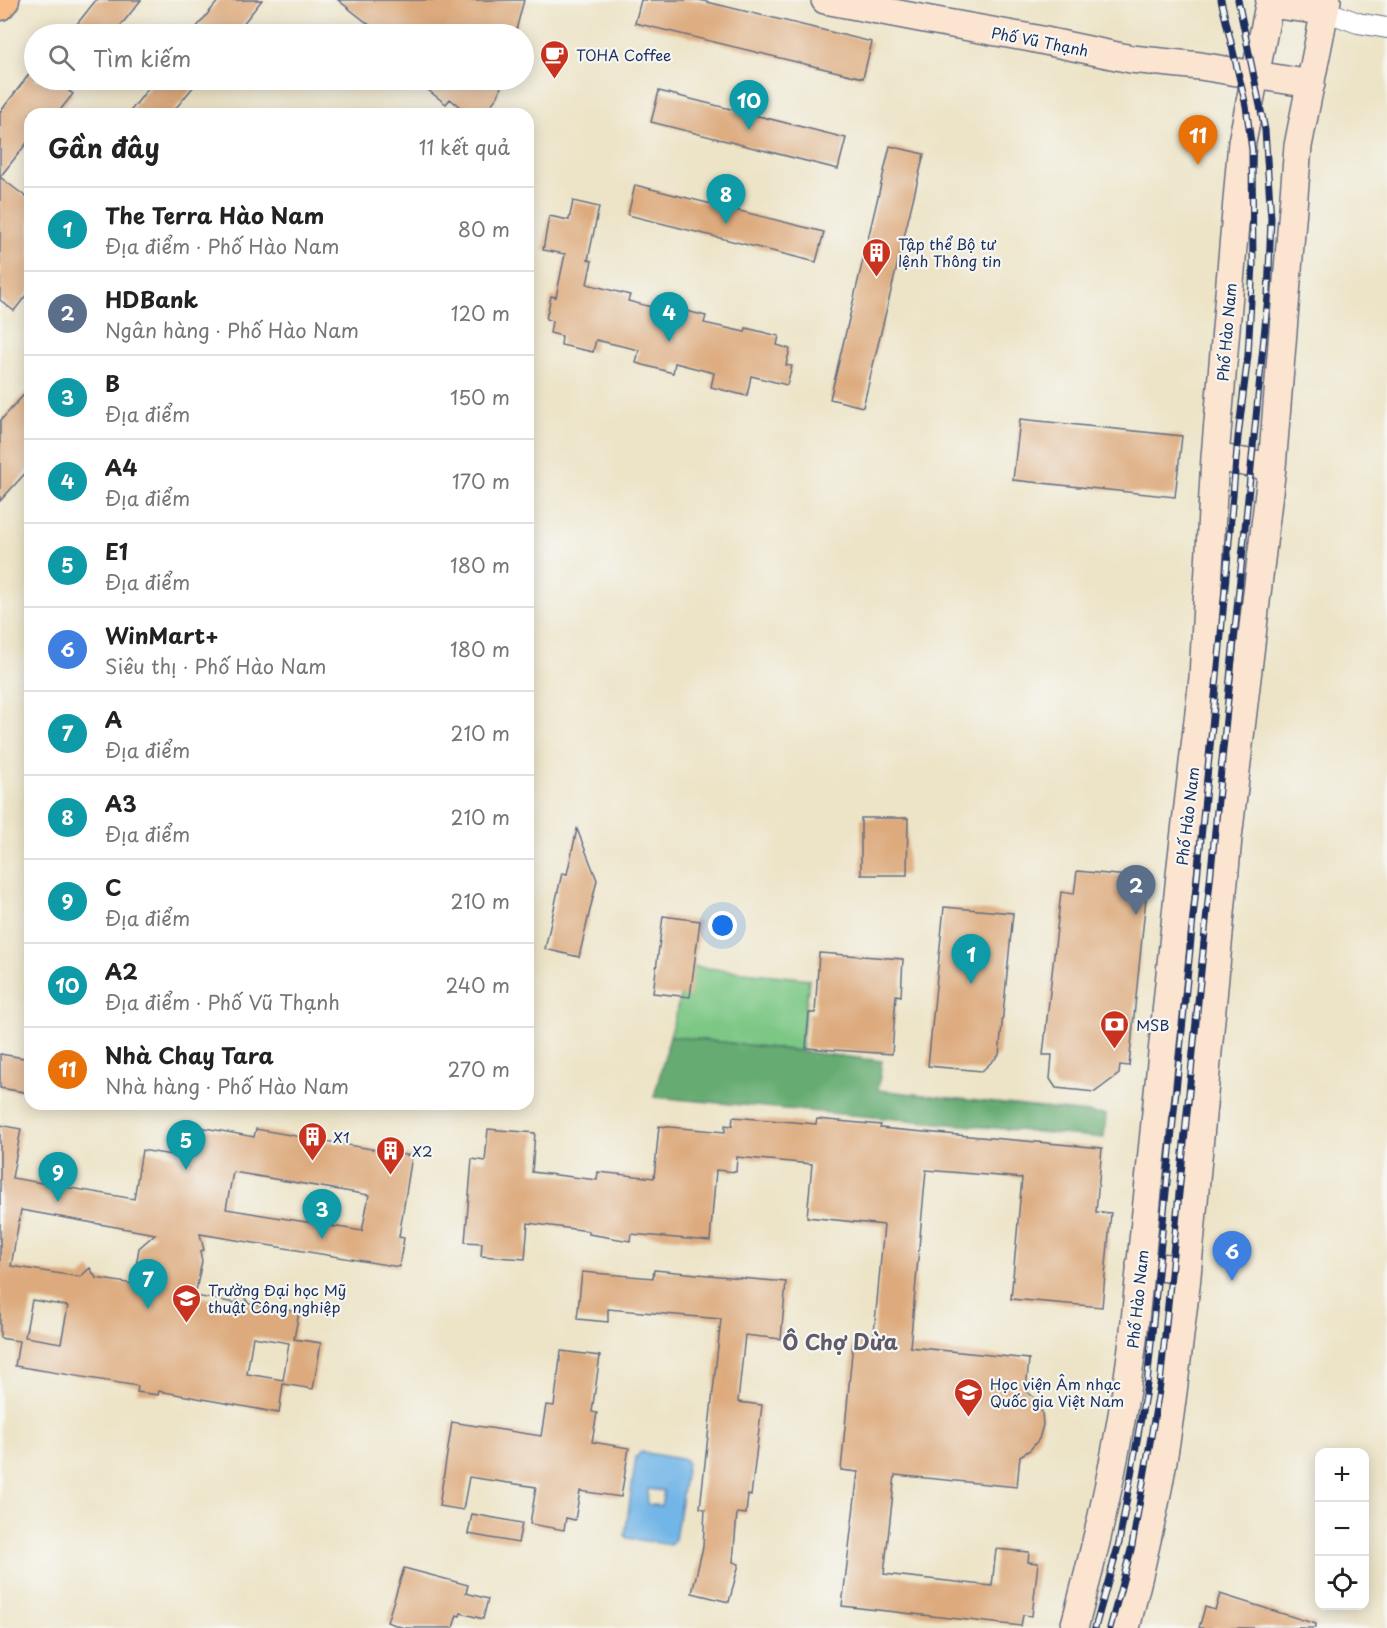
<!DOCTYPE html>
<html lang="vi">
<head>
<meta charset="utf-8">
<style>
  body { margin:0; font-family:"Playpen Sans",sans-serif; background:#f6f6f6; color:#222 }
  .controls { position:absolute; right:18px; bottom:18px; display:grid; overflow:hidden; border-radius:12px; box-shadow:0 3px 15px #0003 }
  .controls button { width:54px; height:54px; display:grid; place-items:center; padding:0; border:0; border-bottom:2px solid #e0e0e0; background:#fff; color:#222; font:30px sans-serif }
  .you { position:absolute; left:723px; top:926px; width:21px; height:21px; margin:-15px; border:4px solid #fff; border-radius:50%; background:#1a73e8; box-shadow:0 0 0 9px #1a73e833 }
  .badge { display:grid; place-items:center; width:39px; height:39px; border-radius:50%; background:#c8321e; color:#fff; font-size:20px; font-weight:700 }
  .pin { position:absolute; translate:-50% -50px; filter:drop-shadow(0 2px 3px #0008) }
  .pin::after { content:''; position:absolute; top:32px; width:21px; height:18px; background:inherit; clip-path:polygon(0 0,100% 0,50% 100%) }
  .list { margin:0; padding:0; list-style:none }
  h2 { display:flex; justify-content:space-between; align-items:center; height:78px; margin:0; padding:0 24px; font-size:26px }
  h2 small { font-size:20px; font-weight:400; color:#767676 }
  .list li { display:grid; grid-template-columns:39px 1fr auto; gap:18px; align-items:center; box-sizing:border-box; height:84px; padding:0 24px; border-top:2px solid #e0e0e0 }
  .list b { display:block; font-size:22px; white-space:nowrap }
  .list p { margin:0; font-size:20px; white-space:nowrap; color:#767676 }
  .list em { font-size:20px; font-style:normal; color:#767676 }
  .icon { flex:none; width:33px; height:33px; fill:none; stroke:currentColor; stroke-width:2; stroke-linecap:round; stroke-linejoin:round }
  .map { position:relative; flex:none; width:1387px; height:1628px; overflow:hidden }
  .search { position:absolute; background:#fff; box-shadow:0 3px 15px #0003; left:24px; top:24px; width:510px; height:66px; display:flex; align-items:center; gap:15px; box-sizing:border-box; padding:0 21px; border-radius:33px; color:#767676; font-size:22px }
  .panel { position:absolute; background:#fff; box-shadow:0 3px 15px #0003; left:24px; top:108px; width:510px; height:1002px; border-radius:18px }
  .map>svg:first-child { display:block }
</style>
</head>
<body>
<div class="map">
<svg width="1387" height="1628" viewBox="0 0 1387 1628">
  <rect width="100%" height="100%" fill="#f6f6f2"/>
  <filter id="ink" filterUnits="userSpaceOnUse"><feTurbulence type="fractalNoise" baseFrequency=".0167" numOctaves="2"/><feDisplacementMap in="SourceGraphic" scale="12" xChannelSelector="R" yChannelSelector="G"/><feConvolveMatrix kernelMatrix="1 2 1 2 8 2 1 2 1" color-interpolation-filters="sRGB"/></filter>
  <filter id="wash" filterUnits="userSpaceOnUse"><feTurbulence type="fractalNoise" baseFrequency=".008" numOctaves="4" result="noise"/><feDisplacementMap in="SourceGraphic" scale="24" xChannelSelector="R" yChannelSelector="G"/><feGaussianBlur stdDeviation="1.35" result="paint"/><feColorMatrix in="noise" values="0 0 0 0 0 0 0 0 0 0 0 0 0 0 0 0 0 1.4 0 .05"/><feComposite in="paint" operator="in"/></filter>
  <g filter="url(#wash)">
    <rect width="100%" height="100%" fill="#ede4c7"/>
    <path fill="#7dc785" stroke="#4c7b72" stroke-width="1.5" d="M688,966L809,979L801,1051L670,1036Z"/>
    <path fill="#66ac72" stroke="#406e68" stroke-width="1.5" d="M670,1036L882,1061L878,1090L1106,1115L1104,1138L654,1097Z"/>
    <path fill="#72b5e7" stroke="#4672a2" stroke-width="1.5" fill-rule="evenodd" d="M641,1452L686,1460L687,1463L675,1540L670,1545L627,1538L625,1535L636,1457ZM648,1489L664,1491L661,1506L647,1504Z"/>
    <g id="blocks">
      <path fill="#ddaa7d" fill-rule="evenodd" d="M96,0H141L114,34H69Z
        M219,0H262L235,34H191Z
        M338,0H524L515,34H381Z
        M641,0H699L872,42L863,78L635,23Z
        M34,68V80H78L69,91L73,94L57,114H30V139L0,177V112Z
        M155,80H199L171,114H128Z
        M415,80H503L498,96L484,114H469L450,99L446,104Z
        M659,91L846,138L838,169L651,122Z
        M890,146L924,154L863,407L830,399Z
        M0,177L30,200V290L14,311L0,300Z
        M635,185L824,232L816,262L628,215Z
        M573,201L599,207L588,260L592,261L587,284L630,295L628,301L667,311L668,306L706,316L704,323L745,332L746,328L779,336L777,345L790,349L786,365L792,366L787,385L751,376L747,396L711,387L714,373L675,363L673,373L636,363L639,350L596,340L593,352L561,345L562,336L550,333L552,321L546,319L551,296L556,297L565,254L543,250L549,216L569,220Z
        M30,388V468L0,501V421Z
        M1020,419L1182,436L1175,497L1013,480Z
        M861,818H908L907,875H861Z
        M577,829L597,880L579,957L545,949L562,873L567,874Z
        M1077,871L1148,878L1129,1066L1120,1065L1119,1074L1095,1092L1056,1088L1050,1079L1052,1055H1043L1061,892L1074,894Z
        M944,907L1013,913L999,1055L982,1071L928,1066Z
        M663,916L700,921L690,997L653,993Z
        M819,953L903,959L901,996L896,995L892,1054L806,1048L809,1013H815Z
        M0,1054L30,1059V1093L0,1088Z
        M733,1117L816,1124L817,1119L881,1125L880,1128L1102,1148L1096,1212L1111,1213L1102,1307L1011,1299L1022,1178L926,1170L910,1347L1029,1359L1026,1391L1036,1399L1042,1412L1043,1425L1039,1439L1030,1450L1020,1456L1017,1487L895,1475L884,1574L992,1586L996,1549L1029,1552L1028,1562L1038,1563L1032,1616L1023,1615L1021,1626L842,1606L858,1472L841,1470L853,1342L873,1344L884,1225L807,1217L812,1164L737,1157L736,1172L716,1170L710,1241L631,1234L630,1241L589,1234V1231L528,1223L525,1259L481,1256L482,1243L465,1242L472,1159L485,1161L488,1129L535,1133L532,1172L597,1180L598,1172L654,1178L659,1126L725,1132V1125L732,1126Z
        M0,1125L21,1129L12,1178L134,1199L142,1150L183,1157L189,1125L254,1137L256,1129L412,1156L399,1237L404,1238L399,1267L200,1234L204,1250L200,1251L202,1261L195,1296L235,1303L242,1294L249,1304L299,1312L294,1339L321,1343L313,1389L283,1384L279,1413L159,1391L158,1395L137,1392L138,1386L15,1366L19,1341L0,1338ZM233,1172L369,1195L362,1231L226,1209ZM21,1210L155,1234L139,1248L133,1284L96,1278L90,1268L80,1277L11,1266ZM32,1300L68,1306L61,1343L25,1337ZM253,1337L289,1343L283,1380L247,1374Z
        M654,1270L786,1282L781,1339L745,1335L738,1402L762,1405L751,1496L748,1495L746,1514L737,1513L733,1562L739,1564L729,1602L692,1593L703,1547L705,1509L700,1508L721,1319L608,1309V1322L577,1319L582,1272L653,1278Z
        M561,1351L600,1356L592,1412L597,1413L592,1442L629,1448L621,1497L580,1491L575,1520L566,1518L564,1530L530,1524L536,1487L469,1477L463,1510L439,1506L452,1422L541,1436L546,1405L554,1406Z
        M472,1514L522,1523L518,1543L468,1534Z
        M404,1568L468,1585L466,1593L488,1599L483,1619L461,1613L460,1616L457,1615L453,1628H404L387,1622Z
        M1220,1594L1316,1624L1315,1628H1199L1205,1607L1215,1610Z"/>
    </g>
  </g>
  <g filter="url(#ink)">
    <use href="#blocks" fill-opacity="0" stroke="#646e83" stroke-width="1.5"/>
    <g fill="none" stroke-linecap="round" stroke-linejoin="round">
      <defs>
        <path id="street" d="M1325,11L1358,23L1387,28"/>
        <path id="secondary" d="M825,0L930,20L1031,38L1131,59L1200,66L1311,84
          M1270,4L1325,11
          M1215,457L1272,467
          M1140,1265L1187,1270
          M1074,1628C1100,1533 1121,1438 1133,1340L1181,865L1203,678L1215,457L1242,142L1270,0
          M1126,1628C1137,1585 1147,1542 1156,1499C1170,1429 1177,1357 1186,1286L1228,838L1272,467L1298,146L1327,0"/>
        <path id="primary" d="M0,5L4,0"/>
      </defs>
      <use href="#street" stroke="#646e83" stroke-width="22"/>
      <use href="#secondary" stroke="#646e83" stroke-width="30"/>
      <use href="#primary" stroke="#646e83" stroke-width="33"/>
      <use href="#street" stroke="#fff" stroke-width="20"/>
      <use href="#secondary" stroke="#fce5d0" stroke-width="27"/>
      <use href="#primary" stroke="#f8bd89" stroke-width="30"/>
      <defs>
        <path id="rail" d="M1095,1628L1119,1543L1147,1384L1220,646L1238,437L1248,355L1253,264L1252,150L1246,106L1221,0
          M1110,1628L1132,1546L1160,1385L1268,296L1271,218L1265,130L1238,0"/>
      </defs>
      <use href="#rail" stroke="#1b2f5e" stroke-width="7"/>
      <use href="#rail" stroke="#f6f6f2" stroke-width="4.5" stroke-dasharray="14" stroke-linecap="butt"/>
    </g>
  </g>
  <defs>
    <symbol id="cafe-pin" viewBox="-11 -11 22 30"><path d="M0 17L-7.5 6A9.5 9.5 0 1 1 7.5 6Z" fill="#c8321e" stroke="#f6f6f2"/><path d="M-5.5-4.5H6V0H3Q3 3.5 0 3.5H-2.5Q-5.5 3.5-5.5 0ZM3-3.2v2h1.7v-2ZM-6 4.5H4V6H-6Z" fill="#fff"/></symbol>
    <symbol id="building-pin" viewBox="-11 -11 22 30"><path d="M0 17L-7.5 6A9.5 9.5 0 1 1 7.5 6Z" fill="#c8321e" stroke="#f6f6f2"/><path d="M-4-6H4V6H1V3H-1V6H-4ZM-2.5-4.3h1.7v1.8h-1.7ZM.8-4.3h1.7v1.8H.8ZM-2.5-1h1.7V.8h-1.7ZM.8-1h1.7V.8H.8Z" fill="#fff"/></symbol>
    <symbol id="bank-pin" viewBox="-11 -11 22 30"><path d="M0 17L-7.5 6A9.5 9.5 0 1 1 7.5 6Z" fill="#c8321e" stroke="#f6f6f2"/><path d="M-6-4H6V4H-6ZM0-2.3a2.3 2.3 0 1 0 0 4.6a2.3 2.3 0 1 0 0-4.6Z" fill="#fff"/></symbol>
    <symbol id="university-pin" viewBox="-11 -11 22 30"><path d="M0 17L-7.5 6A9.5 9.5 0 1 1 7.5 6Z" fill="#c8321e" stroke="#f6f6f2"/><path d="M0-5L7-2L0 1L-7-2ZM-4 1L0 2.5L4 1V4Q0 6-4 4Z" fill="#fff"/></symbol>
  </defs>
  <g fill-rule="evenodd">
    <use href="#cafe-pin" x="538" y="38" width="33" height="45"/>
    <use href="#building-pin" x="860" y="236" width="33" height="45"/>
    <use href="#bank-pin" x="1098" y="1008" width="33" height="45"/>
    <use href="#building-pin" x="296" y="1120" width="33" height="45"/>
    <use href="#building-pin" x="374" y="1134" width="33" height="45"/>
    <use href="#university-pin" x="170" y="1282" width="33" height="45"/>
    <use href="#university-pin" x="952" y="1376" width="33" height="45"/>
  </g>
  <g text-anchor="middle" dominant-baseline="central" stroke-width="4.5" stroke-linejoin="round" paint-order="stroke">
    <g font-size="15" fill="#1b2f5e" stroke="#f6f6f2">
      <text transform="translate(1040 41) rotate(11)">Phố Vũ Thạnh</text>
      <text transform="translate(1226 332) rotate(-85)">Phố Hào Nam</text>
      <text transform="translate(1187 816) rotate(-83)">Phố Hào Nam</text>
      <text transform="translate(1137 1299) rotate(-84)">Phố Hào Nam</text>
    </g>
    <g font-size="15" fill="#1b2f5e" stroke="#f6f6f2" text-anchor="start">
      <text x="576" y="54">TOHA Coffee</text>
      <text x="898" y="243">Tập thể Bộ tư<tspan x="898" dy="17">lệnh Thông tin</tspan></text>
      <text x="1136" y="1024">MSB</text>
      <text x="333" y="1136">X1</text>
      <text x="412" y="1150">X2</text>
      <text x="208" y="1289">Trường Đại học Mỹ<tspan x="208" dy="17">thuật Công nghiệp</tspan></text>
      <text x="990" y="1383">Học viện Âm nhạc<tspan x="990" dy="17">Quốc gia Việt Nam</tspan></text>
    </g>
    <g font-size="21" font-weight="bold" fill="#5f5a69" stroke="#f6f6f2">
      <text x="840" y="1341">Ô Chợ Dừa</text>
    </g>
  </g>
</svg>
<div class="controls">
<button>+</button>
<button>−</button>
<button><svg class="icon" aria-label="locate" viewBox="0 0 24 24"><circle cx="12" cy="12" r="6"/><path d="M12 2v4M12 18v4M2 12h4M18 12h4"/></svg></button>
</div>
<div class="you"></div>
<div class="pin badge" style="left:971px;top:984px;background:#0f9aa8">1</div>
<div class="pin badge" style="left:1136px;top:915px;background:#5c6f8a">2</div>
<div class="pin badge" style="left:322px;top:1239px;background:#0f9aa8">3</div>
<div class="pin badge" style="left:669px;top:342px;background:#0f9aa8">4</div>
<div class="pin badge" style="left:186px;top:1170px;background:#0f9aa8">5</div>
<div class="pin badge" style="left:1232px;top:1281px;background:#3f7fe0">6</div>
<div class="pin badge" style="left:148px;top:1309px;background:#0f9aa8">7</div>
<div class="pin badge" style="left:726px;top:224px;background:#0f9aa8">8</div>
<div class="pin badge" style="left:58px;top:1202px;background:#0f9aa8">9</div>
<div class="pin badge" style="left:749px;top:130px;background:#0f9aa8">10</div>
<div class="pin badge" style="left:1198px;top:165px;background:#e8710a">11</div>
<div class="search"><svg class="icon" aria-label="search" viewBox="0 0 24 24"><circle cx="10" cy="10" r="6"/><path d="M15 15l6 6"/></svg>Tìm kiếm</div>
<section class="panel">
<h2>Gần đây<small>11 kết quả</small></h2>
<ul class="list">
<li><span class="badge" style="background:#0f9aa8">1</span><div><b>The Terra Hào Nam</b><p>Địa điểm · Phố Hào Nam</p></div><em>80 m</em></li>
<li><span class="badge" style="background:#5c6f8a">2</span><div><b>HDBank</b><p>Ngân hàng · Phố Hào Nam</p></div><em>120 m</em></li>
<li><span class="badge" style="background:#0f9aa8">3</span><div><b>B</b><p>Địa điểm</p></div><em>150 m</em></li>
<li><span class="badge" style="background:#0f9aa8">4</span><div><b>A4</b><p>Địa điểm</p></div><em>170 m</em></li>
<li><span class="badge" style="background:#0f9aa8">5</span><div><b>E1</b><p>Địa điểm</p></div><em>180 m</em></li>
<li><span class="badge" style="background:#3f7fe0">6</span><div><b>WinMart+</b><p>Siêu thị · Phố Hào Nam</p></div><em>180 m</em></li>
<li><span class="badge" style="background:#0f9aa8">7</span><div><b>A</b><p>Địa điểm</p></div><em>210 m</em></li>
<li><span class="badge" style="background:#0f9aa8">8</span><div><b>A3</b><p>Địa điểm</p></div><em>210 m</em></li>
<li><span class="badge" style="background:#0f9aa8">9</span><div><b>C</b><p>Địa điểm</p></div><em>210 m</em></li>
<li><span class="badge" style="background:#0f9aa8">10</span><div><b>A2</b><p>Địa điểm · Phố Vũ Thạnh</p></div><em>240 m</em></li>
<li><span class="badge" style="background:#e8710a">11</span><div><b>Nhà Chay Tara</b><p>Nhà hàng · Phố Hào Nam</p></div><em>270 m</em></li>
</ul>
</section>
</div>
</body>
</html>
